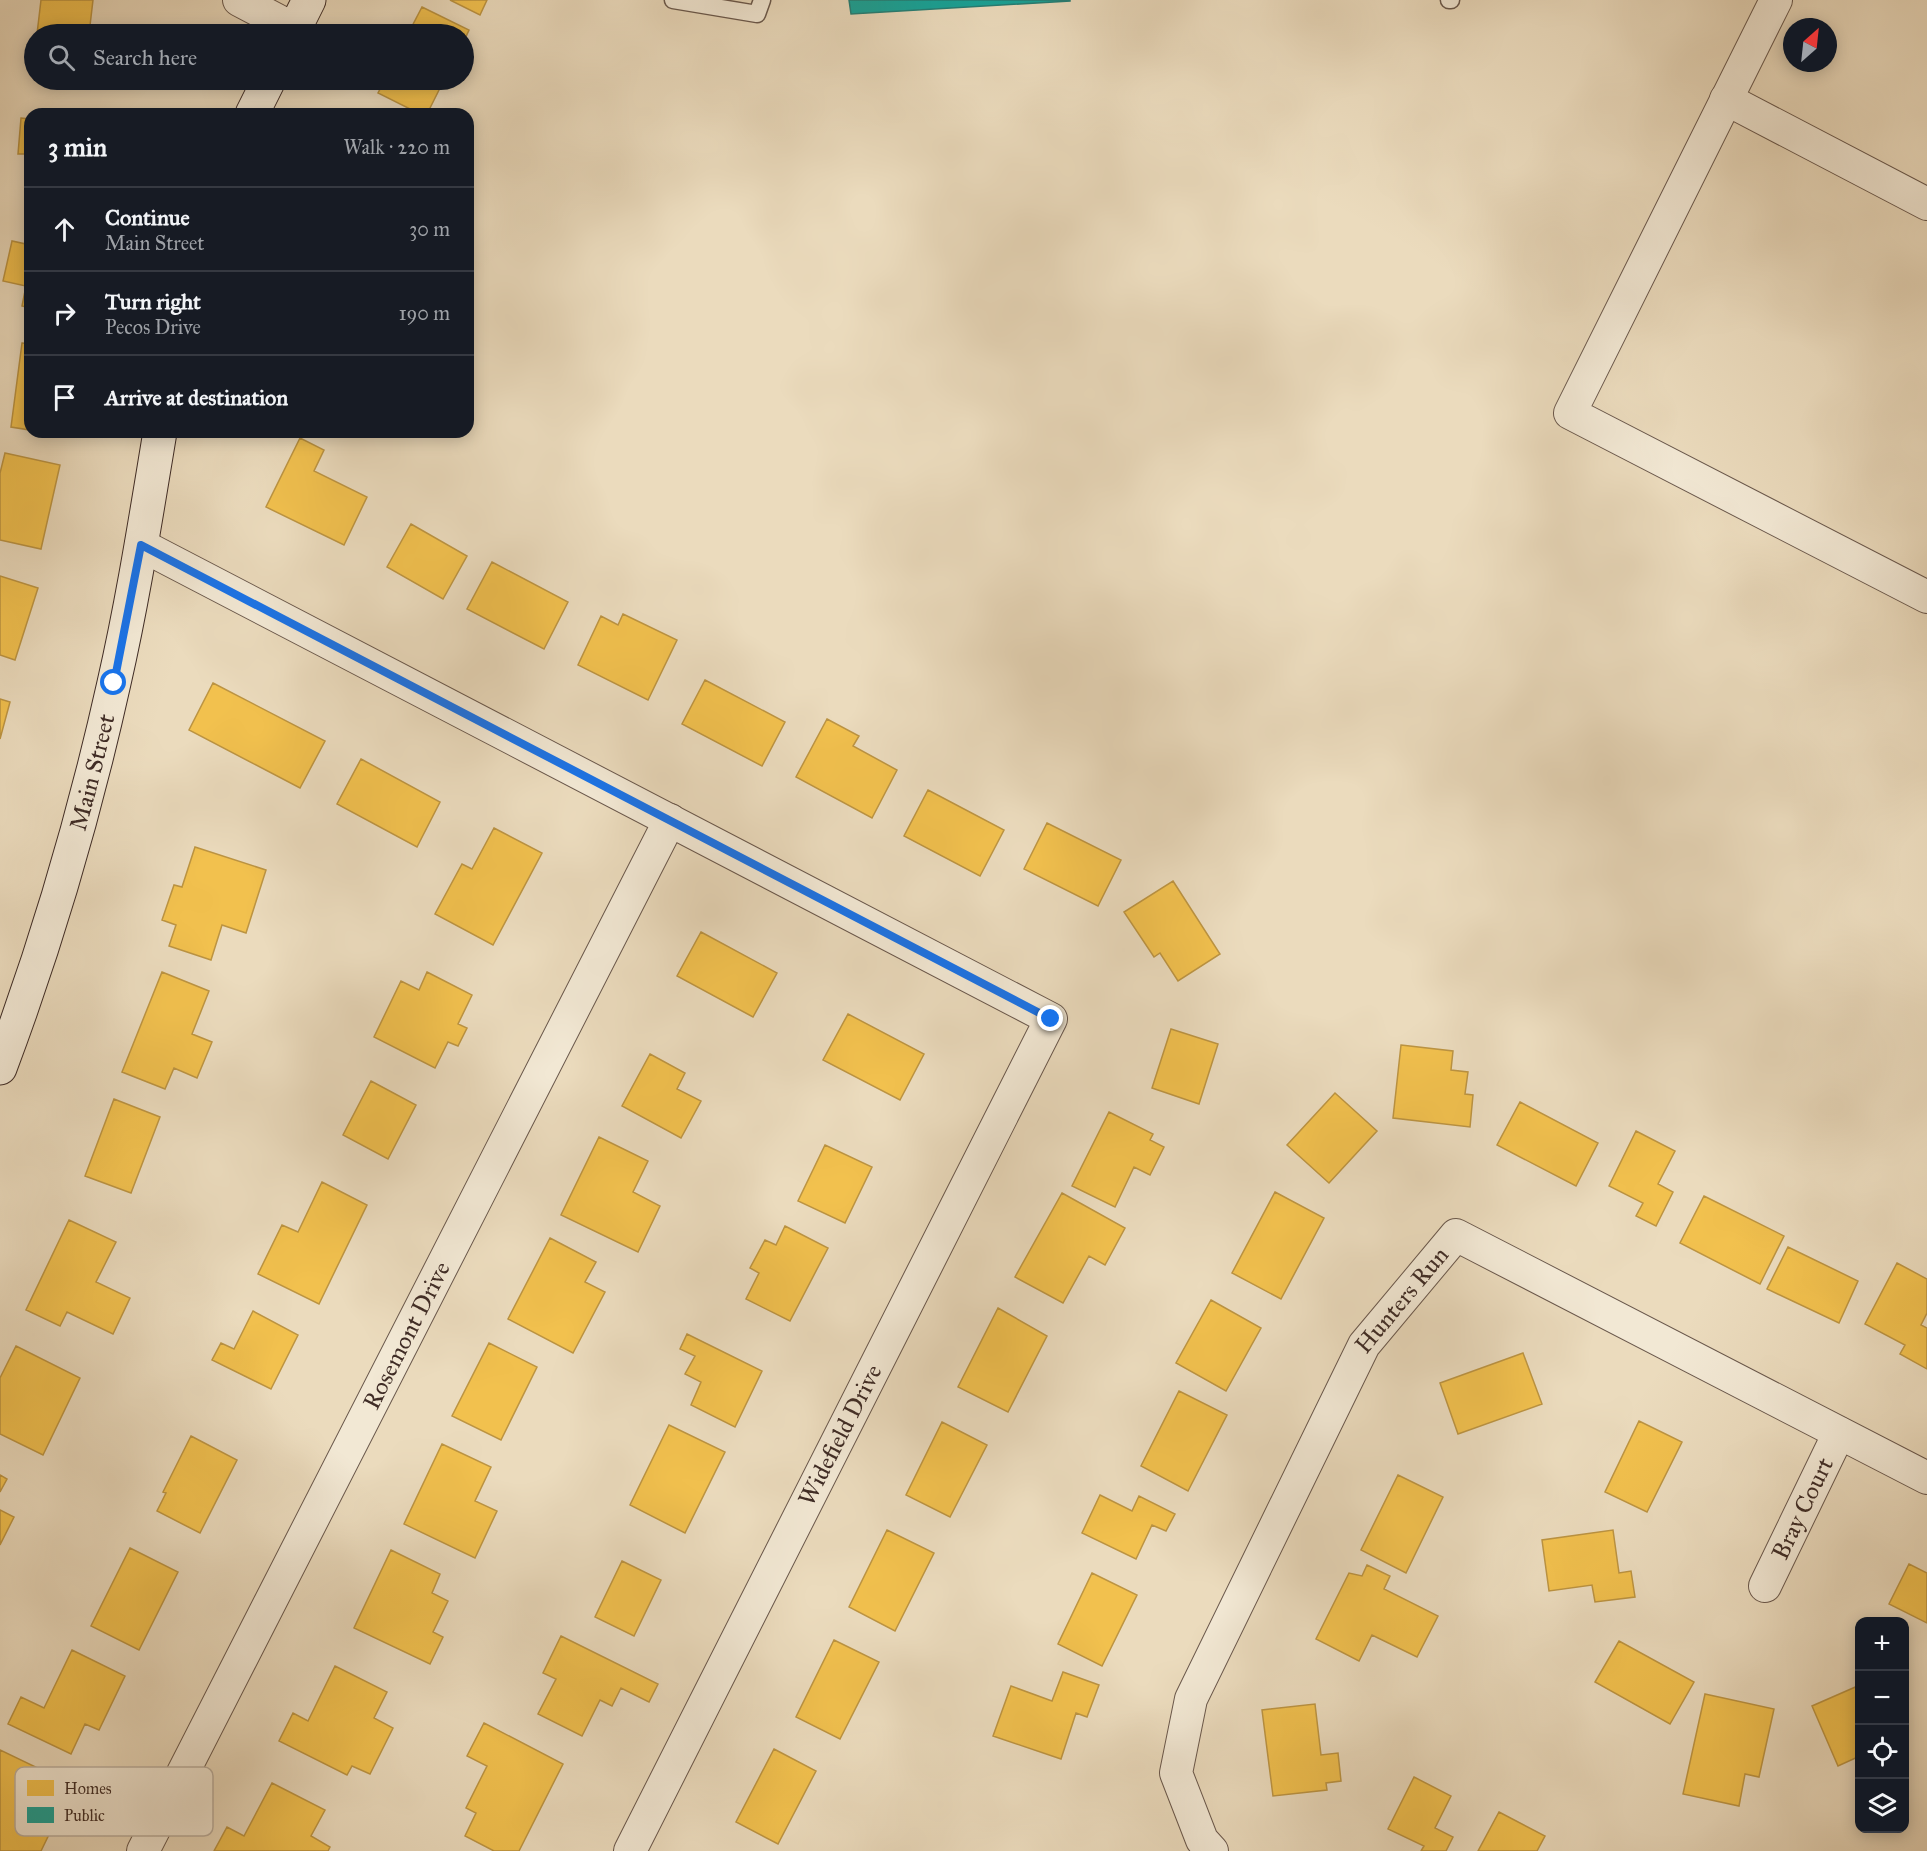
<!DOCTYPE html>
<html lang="en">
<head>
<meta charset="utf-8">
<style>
  body { margin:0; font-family:"IM FELL Great Primer",serif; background:#20242c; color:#f1f3f6 }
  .controls { position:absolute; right:18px; bottom:18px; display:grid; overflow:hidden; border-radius:12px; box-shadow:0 3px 15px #0003 }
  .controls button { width:54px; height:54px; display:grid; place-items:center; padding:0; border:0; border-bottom:2px solid #363941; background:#171b24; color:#f1f3f6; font:30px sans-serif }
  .compass { position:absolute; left:1783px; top:18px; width:54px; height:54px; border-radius:50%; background:#171b24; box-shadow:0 3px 15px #0003; rotate:27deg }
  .stop { position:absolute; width:18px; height:18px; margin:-14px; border:4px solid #1a73e8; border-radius:50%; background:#fff }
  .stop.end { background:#1a73e8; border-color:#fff; box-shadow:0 2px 6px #0008 }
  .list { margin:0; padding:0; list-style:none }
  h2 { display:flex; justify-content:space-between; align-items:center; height:78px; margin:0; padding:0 24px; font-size:26px }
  h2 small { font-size:20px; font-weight:400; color:#9ea1a6 }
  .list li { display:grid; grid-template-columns:39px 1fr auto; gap:18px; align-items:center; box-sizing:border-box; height:84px; padding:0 24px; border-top:2px solid #363941 }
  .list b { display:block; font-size:22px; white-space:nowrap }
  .list p { margin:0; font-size:20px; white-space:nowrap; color:#9ea1a6 }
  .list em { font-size:20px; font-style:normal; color:#9ea1a6 }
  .icon { flex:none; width:33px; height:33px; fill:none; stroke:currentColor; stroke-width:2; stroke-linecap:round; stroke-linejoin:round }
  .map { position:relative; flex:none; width:1927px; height:1851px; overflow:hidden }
  .search { position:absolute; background:#171b24; box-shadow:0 3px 15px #0003; left:24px; top:24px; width:450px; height:66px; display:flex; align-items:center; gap:15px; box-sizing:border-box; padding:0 21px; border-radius:33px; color:#9ea1a6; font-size:22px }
  .panel { position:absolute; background:#171b24; box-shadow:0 3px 15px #0003; left:24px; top:108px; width:450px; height:330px; border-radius:18px }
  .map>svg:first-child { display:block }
</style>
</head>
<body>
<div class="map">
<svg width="1927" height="1851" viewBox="0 0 1927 1851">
  <rect width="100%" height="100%" fill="#ebdbbd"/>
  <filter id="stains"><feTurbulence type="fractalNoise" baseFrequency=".00333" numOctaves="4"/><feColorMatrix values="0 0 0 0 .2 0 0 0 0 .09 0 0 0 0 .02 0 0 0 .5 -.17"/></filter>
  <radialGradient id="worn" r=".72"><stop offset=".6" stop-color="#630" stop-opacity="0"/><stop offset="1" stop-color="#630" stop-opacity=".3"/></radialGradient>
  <path fill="#f2c14e" stroke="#bc9442" stroke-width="1.5" d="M41,0H93L89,34H37Z
    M450,0H487L480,15Z
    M422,7L469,30L464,41V34H408Z
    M46,80H83L82,84Z
    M385,80H444L427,114H420L378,93Z
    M21,118L30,119V154H18Z
    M30,225V308L22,306L26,286L3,281L12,241L26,244Z
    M22,343L30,344V430L11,427Z
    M300,438L324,450L314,471L367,497L344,545L266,507Z
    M5,453L60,465L41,549L0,540V473Z
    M411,524L467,556L443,599L387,567Z
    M492,562L568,602L544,649L467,609Z
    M0,576L38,588L15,660L0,655Z
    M623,614L677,640L648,700L578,665L601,616L618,625Z
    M705,680L785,722L762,766L682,724Z
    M213,683L325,741L300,788L189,730Z
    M0,699L10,702L0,739Z
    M827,719L859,736L853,746L897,770L872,818L796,777Z
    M361,759L440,802L417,847L337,804Z
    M928,790L1004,830L980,876L904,836Z
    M1047,823L1121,860L1098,906L1024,869Z
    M494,828L542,853L493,945L435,914L462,864L472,869Z
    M195,847L266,870L246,933L222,925L211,960L169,946L176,925L162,920L174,885L182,887Z
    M1173,881L1220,954L1178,981L1160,953L1154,957L1124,912Z
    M701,932L777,973L753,1017L677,976Z
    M162,972L209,991L192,1034L212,1042L197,1078L174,1068L165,1089L122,1072Z
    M427,972L472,995L458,1024L467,1028L458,1046L448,1042L435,1068L374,1037L401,981L419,990Z
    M848,1014L924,1054L900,1100L823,1060Z
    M1171,1029L1218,1044L1199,1104L1152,1088Z
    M1401,1045L1453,1051L1451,1070L1468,1072L1465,1094L1473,1095L1470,1127L1393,1118Z
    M650,1054L685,1073L677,1089L701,1101L681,1138L622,1106Z
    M371,1081L416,1105L388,1159L343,1135Z
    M1335,1093L1377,1131L1329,1183L1287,1145Z
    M114,1099L160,1117L131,1193L85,1176Z
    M1520,1102L1598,1143L1576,1186L1497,1145Z
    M1109,1112L1153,1134L1150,1140L1164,1147L1150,1175L1134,1167L1115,1207L1072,1186Z
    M1636,1131L1675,1151L1658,1184L1673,1192L1656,1226L1636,1216L1643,1203L1609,1186Z
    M599,1137L648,1161L633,1192L660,1206L638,1252L561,1215Z
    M825,1145L872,1167L845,1223L798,1201Z
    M322,1182L367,1205L319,1304L258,1274L282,1225L298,1232Z
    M1275,1192L1324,1218L1281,1299L1232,1273Z
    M1062,1193L1125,1228L1105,1265L1089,1256L1063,1303L1015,1277Z
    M1704,1196L1784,1236L1760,1284L1680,1243Z
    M69,1220L116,1242L96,1282L130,1298L113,1334L67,1312L60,1326L26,1310Z
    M785,1226L828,1248L790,1321L746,1299L759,1273L750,1268L765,1240L776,1245Z
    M550,1238L596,1262L585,1282L605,1292L573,1353L508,1319Z
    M1788,1247L1858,1281L1839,1323L1767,1289Z
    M1897,1263L1927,1279V1313L1921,1325L1927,1328V1369L1900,1354L1905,1345L1865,1324Z
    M1211,1300L1261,1328L1226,1391L1176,1363Z
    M998,1308L1047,1336L1008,1412L958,1387Z
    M253,1311L298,1335L271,1389L212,1360L221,1343L234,1349Z
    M687,1334L762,1371L735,1427L691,1405L701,1382L685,1374L695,1356L680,1349Z
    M489,1343L537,1367L501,1440L452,1416Z
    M16,1346L80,1378L43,1455L0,1434V1378Z
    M1523,1353L1542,1404L1458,1434L1440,1383Z
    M1179,1391L1227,1415L1188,1491L1141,1466Z
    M1639,1421L1682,1442L1647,1512L1605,1492Z
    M942,1422L987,1445L950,1517L906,1495Z
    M669,1425L725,1452L685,1533L630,1505Z
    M191,1436L237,1460L200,1533L157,1511L166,1493L163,1492Z
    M442,1444L491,1467L475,1501L497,1511L475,1558L404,1524Z
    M0,1475L7,1479L0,1492Z
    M1398,1475L1443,1497L1406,1573L1361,1550Z
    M1100,1495L1132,1511L1139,1496L1175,1514L1166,1531L1152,1525L1136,1559L1082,1533Z
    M0,1510L14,1517L0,1545Z
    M887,1530L934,1553L895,1631L849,1607Z
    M1613,1530L1619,1573L1631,1571L1635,1597L1595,1602L1592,1585L1549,1591L1542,1540Z
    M130,1548L178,1572L139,1650L91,1626Z
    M391,1550L440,1574L432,1593L448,1601L433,1632L443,1637L430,1664L354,1628Z
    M622,1561L661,1580L634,1636L595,1617Z
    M1909,1564L1927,1573V1623L1889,1604Z
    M1367,1565L1390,1576L1384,1589L1438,1616L1417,1657L1372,1635L1359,1661L1316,1639L1349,1573L1362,1576Z
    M1092,1573L1137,1595L1102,1666L1058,1644Z
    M561,1636L658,1684L649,1702L621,1688L612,1706L600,1700L582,1736L538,1714L556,1679L543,1673Z
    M834,1640L879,1662L840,1739L796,1717Z
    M1619,1641L1694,1682L1670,1724L1595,1682Z
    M72,1650L125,1676L99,1730L85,1724L71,1754L8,1724L21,1697L44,1708Z
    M335,1666L387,1692L374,1718L393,1728L370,1774L352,1766L347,1775L279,1741L293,1713L308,1721Z
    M1063,1672L1099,1685L1087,1717L1076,1713L1061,1759L993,1736L1011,1686L1052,1701Z
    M1860,1685V1756L1838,1766L1812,1706Z
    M1705,1694L1774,1709L1759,1777L1745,1774L1739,1806L1683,1794Z
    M1315,1704L1321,1755L1338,1753L1341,1781L1326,1783L1327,1790L1273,1796L1262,1710Z
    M484,1723L563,1764L519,1851H494L465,1836L476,1813L466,1808L487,1766L467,1756Z
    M774,1749L816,1771L778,1844L736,1822Z
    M0,1750L73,1785L41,1851H0Z
    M1414,1777L1451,1796L1435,1828L1453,1837L1446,1851H1421L1424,1846L1388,1829Z
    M272,1783L325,1810L311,1836L330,1847L328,1851H214L227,1827L244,1836Z
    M1499,1812L1545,1836L1537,1851H1478Z"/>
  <path fill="#17a398" stroke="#237f76" stroke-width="1.5" d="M849,0H1070V1L851,14Z"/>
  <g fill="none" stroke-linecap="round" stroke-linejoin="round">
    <defs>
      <path id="service" d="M673,0L757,14L762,0
        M1449,0H1451"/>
      <g id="minor">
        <path d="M239,0L294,29"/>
        <path d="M1776,0L1570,413L1927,597"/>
        <path d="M1726,99L1927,204"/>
        <path d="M141,545L1051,1019L630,1851"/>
        <path id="s1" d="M1765,1586L1839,1433"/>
        <path id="s2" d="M143,1851L670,820"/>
        <path id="s3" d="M1212,1851L1202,1840L1176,1773L1191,1699L1364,1345L1456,1235L1927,1478"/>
      </g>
      <g id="secondary">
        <path d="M292,34L309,0"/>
        <path d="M252,114L269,80"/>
        <path id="s4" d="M0,1068C47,943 85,813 114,683C133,600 146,516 160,432"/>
      </g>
    </defs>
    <use href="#service" stroke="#6a584c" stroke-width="19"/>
    <use href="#minor" stroke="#6a584c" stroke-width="34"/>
    <use href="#secondary" stroke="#3f2c26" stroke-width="35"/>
    <use href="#service" stroke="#f2e8d4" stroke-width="16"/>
    <use href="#minor" stroke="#f2e8d4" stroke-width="32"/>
    <use href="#secondary" stroke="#f2e8d4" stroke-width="33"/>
  </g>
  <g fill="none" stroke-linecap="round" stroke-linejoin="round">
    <path stroke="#1a73e8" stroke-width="8" d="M114,683L141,545L1051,1019"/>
  </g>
  <g text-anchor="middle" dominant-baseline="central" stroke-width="6" stroke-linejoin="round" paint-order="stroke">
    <g font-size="24" fill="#3f2c26" stroke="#f2e8d4">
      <text stroke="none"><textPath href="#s4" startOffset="310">Main Street</textPath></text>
      <text stroke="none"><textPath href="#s3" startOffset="615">Hunters Run</textPath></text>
      <text stroke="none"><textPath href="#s2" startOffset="579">Rosemont Drive</textPath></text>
      <text transform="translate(840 1435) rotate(-63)">Widefield Drive</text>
      <text stroke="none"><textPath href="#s1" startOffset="86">Bray Court</textPath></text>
    </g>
  </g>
  <rect x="15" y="1767" width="198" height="69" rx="9" fill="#f2e8d4" stroke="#bcb0a0" stroke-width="1.5"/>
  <rect x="27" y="1780" width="27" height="16" fill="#f2c14e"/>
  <rect x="27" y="1807" width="27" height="16" fill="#17a398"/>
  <g font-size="16" fill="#3f2c26">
    <text x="64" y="1794">Homes</text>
    <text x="64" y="1821">Public</text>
  </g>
  <rect width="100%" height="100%" filter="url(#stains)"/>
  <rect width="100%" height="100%" fill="url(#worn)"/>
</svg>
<div class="controls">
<button>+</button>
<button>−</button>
<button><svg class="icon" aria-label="locate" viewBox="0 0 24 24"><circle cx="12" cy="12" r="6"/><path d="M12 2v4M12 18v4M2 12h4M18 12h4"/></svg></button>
<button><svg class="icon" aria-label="layers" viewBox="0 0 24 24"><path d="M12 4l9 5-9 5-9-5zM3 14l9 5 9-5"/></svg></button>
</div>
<svg class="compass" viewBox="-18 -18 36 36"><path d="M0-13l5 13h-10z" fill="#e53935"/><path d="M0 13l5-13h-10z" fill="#9ea1a6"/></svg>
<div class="stop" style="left:114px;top:683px"></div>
<div class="stop end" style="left:1051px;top:1019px"></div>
<div class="search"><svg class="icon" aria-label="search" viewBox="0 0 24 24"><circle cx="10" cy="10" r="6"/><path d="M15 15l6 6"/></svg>Search here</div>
<section class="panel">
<h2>3 min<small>Walk · 220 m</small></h2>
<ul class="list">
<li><svg class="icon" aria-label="ahead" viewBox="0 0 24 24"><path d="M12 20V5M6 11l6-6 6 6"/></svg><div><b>Continue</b><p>Main Street</p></div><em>30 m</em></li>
<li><svg class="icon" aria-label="right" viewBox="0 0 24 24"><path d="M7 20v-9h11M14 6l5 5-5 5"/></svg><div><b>Turn right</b><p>Pecos Drive</p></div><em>190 m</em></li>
<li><svg class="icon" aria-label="arrive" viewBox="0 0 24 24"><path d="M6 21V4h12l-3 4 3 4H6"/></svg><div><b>Arrive at destination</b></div></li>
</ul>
</section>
</div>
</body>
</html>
